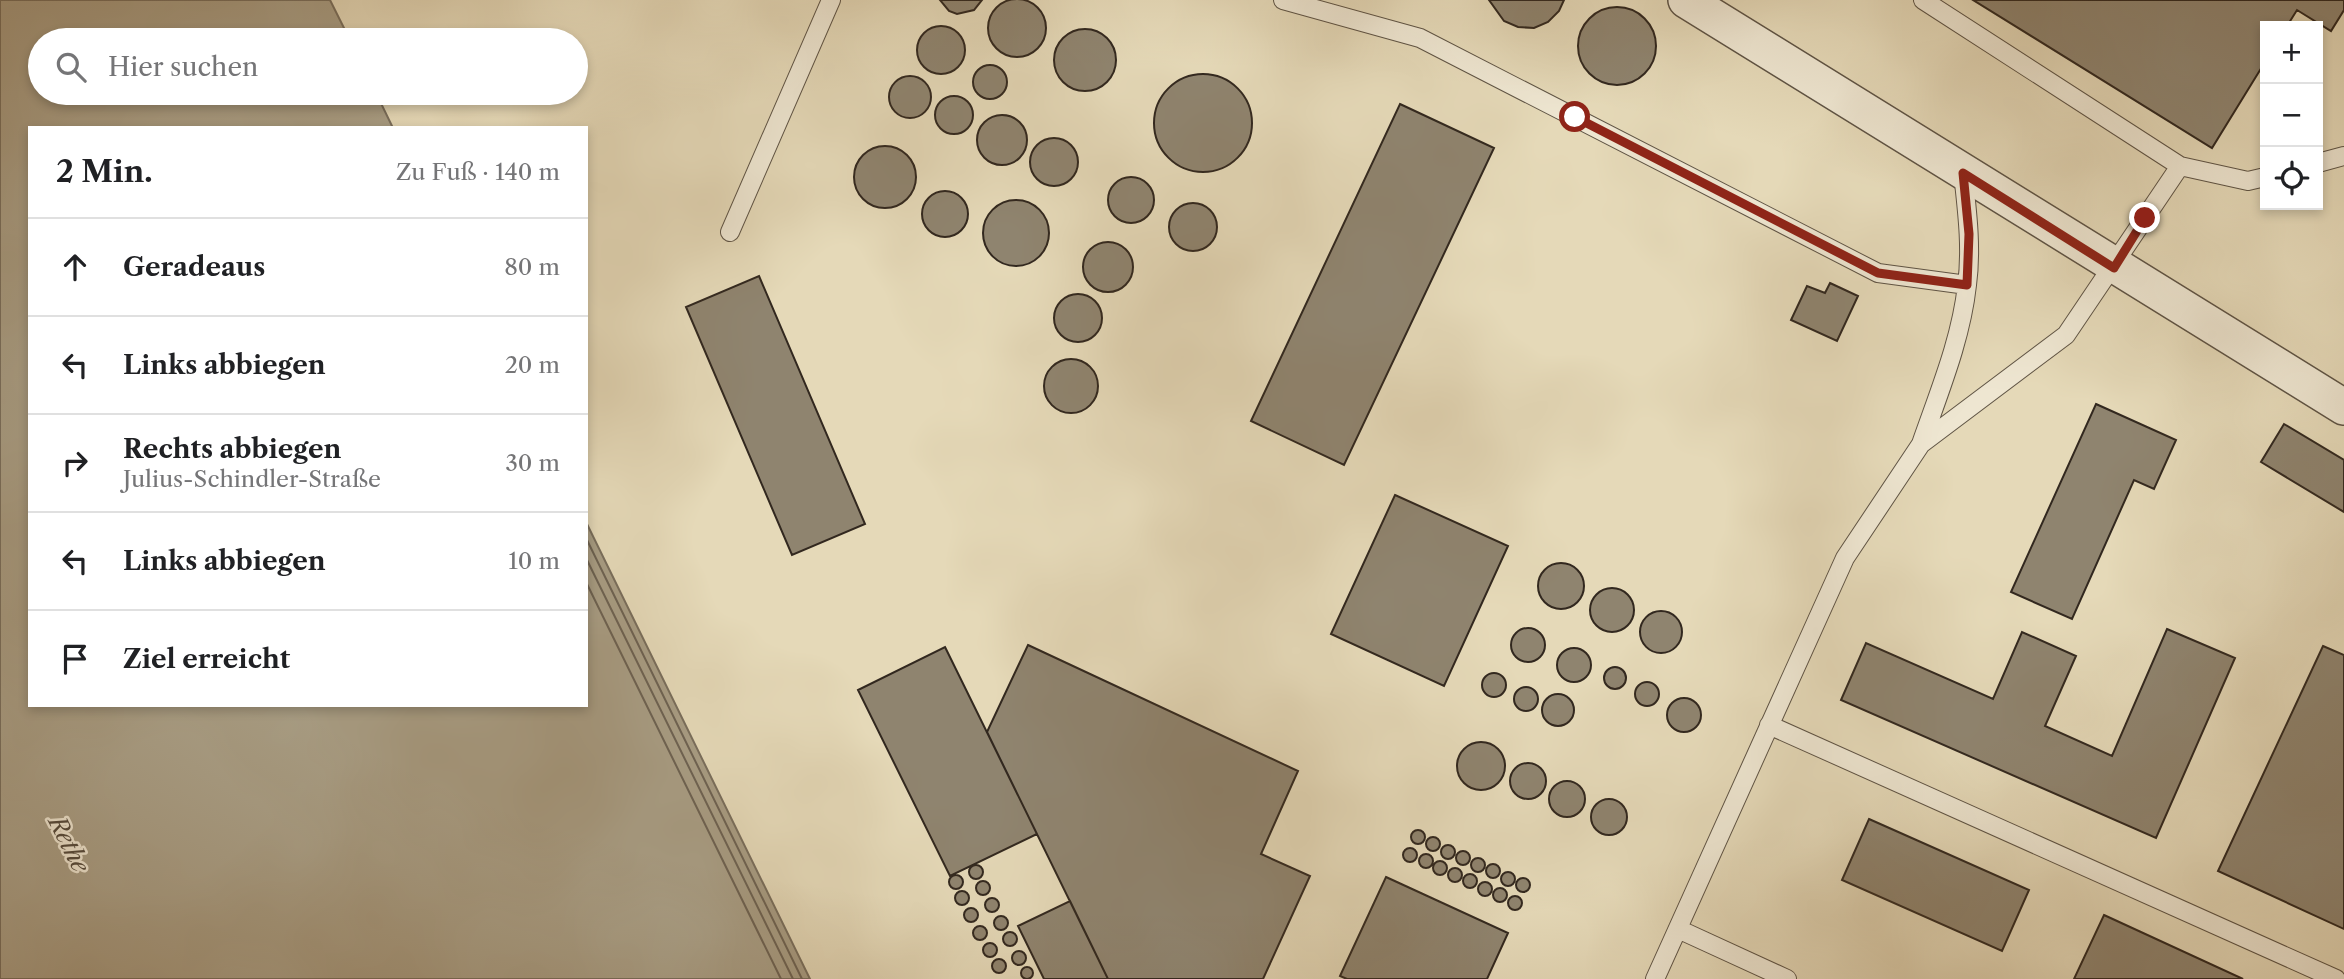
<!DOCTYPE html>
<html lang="de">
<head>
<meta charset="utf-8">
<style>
  body { margin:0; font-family:"Libre Caslon Text",serif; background:#f6f6f6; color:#202124 }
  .controls { position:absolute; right:21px; top:21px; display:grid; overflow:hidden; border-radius:0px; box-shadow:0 4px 10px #0003 }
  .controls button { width:63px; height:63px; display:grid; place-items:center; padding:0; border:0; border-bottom:2px solid #e0e0e0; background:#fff; color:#202124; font:35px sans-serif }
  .stop { position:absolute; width:21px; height:21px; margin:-16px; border:5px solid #8f2418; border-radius:50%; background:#fff }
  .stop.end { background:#8f2418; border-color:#fff; box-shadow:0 2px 7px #0008 }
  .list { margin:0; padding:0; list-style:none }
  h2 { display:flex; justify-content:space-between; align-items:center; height:91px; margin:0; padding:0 28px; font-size:30px }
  h2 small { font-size:23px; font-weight:400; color:#757577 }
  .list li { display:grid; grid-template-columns:46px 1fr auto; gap:21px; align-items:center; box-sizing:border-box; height:98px; padding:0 28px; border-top:2px solid #e0e0e0 }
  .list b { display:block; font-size:26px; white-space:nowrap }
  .list p { margin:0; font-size:23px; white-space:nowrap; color:#757577 }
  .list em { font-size:23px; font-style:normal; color:#757577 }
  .icon { flex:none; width:38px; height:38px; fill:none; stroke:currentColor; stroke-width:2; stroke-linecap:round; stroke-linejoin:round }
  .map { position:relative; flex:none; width:2344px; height:979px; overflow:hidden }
  .search { position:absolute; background:#fff; box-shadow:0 4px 10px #0003; left:28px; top:28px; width:560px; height:77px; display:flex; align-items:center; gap:18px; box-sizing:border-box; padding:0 24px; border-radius:38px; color:#757577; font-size:26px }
  .panel { position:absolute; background:#fff; box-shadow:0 4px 10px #0003; left:28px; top:126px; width:560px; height:581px; border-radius:0px }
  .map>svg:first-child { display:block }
</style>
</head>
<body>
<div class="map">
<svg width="2344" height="979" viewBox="0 0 2344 979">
  <rect width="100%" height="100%" fill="#e5d9b8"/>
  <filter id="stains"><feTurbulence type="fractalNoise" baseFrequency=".00286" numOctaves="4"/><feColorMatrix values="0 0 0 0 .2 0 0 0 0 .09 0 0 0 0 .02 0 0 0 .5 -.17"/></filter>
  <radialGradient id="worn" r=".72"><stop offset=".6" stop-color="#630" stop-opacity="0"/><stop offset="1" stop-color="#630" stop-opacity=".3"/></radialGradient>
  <path fill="#a89d84" stroke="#796e5c" stroke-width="2" d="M0,0H330L350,40H40V93H376L393,128H30V705H586V522L810,979H0Z"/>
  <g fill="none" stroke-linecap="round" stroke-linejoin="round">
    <path stroke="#6d6252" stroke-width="2" d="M586,538L802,979
      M586,558L793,979
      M586,582L781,979"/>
  </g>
  <path fill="#8f846f" stroke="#32281f" stroke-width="2" d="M988 28a29 29 0 1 1 58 0a29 29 0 1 1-58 0Z
    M940,0H982L974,10L957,14L949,11Z
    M1489,0H1564L1559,11L1548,22L1534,28L1518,27L1504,21Z
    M1973,0H2344V10L2331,31L2297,10L2287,26H2265V62L2212,148Z
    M1578 46a39 39 0 1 1 78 0a39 39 0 1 1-78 0Z
    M917 50a24 24 0 1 1 48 0a24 24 0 1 1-48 0Z
    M1054 60a31 31 0 1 1 62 0a31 31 0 1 1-62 0Z
    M973 82a17 17 0 1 1 34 0a17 17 0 1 1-34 0Z
    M1154 123a49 49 0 1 1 98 0a49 49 0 1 1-98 0Z
    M889 97a21 21 0 1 1 42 0a21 21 0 1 1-42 0Z
    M935 115a19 19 0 1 1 38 0a19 19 0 1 1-38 0Z
    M1400,104L1494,148L1344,465L1251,421Z
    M977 140a25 25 0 1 1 50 0a25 25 0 1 1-50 0Z
    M1030 162a24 24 0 1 1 48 0a24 24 0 1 1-48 0Z
    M854 177a31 31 0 1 1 62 0a31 31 0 1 1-62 0Z
    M1108 200a23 23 0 1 1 46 0a23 23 0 1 1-46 0Z
    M922 214a23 23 0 1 1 46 0a23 23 0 1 1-46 0Z
    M983 233a33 33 0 1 1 66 0a33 33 0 1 1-66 0Z
    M1169 227a24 24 0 1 1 48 0a24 24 0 1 1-48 0Z
    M1083 267a25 25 0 1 1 50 0a25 25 0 1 1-50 0Z
    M759,276L865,524L792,555L686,307Z
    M1830,283L1858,296L1837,341L1791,320L1807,286L1825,293Z
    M1054 318a24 24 0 1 1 48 0a24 24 0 1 1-48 0Z
    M1044 386a27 27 0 1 1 54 0a27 27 0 1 1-54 0Z
    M2096,404L2176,440L2154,489L2134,480L2072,619L2011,592Z
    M2284,424L2344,460V512L2261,462Z
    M1395,495L1508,546L1444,686L1331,634Z
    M1538 586a23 23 0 1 1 46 0a23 23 0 1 1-46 0Z
    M1590 610a22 22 0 1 1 44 0a22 22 0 1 1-44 0Z
    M1640 632a21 21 0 1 1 42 0a21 21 0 1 1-42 0Z
    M1511 645a17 17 0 1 1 34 0a17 17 0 1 1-34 0Z
    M2167,629L2235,658L2156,838L1841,700L1866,643L1993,699L2022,632L2076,656L2045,726L2112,756Z
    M1028,645L1298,771L1261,854L1310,876L1263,979H1108L987,732Z
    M2323,646L2344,655V929L2218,871Z
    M945,647L1037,834L950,876L858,690Z
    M1557 665a17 17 0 1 1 34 0a17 17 0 1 1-34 0Z
    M1604 678a11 11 0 1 1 22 0a11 11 0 1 1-22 0Z
    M1482 685a12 12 0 1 1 24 0a12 12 0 1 1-24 0Z
    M1635 694a12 12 0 1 1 24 0a12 12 0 1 1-24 0Z
    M1514 699a12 12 0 1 1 24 0a12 12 0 1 1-24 0Z
    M1542 710a16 16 0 1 1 32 0a16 16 0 1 1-32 0Z
    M1667 715a17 17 0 1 1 34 0a17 17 0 1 1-34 0Z
    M1457 766a24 24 0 1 1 48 0a24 24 0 1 1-48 0Z
    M1510 781a18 18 0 1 1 36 0a18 18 0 1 1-36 0Z
    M1549 799a18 18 0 1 1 36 0a18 18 0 1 1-36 0Z
    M1591 817a18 18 0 1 1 36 0a18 18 0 1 1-36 0Z
    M1869,819L2029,890L2002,951L1842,880Z
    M1411 837a7 7 0 1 1 14 0a7 7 0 1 1-14 0Z
    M1426 844a7 7 0 1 1 14 0a7 7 0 1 1-14 0Z
    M1441 852a7 7 0 1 1 14 0a7 7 0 1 1-14 0Z
    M1403 855a7 7 0 1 1 14 0a7 7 0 1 1-14 0Z
    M1456 858a7 7 0 1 1 14 0a7 7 0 1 1-14 0Z
    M1419 861a7 7 0 1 1 14 0a7 7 0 1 1-14 0Z
    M1471 865a7 7 0 1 1 14 0a7 7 0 1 1-14 0Z
    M1433 868a7 7 0 1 1 14 0a7 7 0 1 1-14 0Z
    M1486 871a7 7 0 1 1 14 0a7 7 0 1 1-14 0Z
    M969 872a7 7 0 1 1 14 0a7 7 0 1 1-14 0Z
    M1448 875a7 7 0 1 1 14 0a7 7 0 1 1-14 0Z
    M1501 879a7 7 0 1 1 14 0a7 7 0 1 1-14 0Z
    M1463 881a7 7 0 1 1 14 0a7 7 0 1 1-14 0Z
    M949 882a7 7 0 1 1 14 0a7 7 0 1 1-14 0Z
    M1386,877L1508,933L1487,979H1347L1340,976Z
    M1516 885a7 7 0 1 1 14 0a7 7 0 1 1-14 0Z
    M976 888a7 7 0 1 1 14 0a7 7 0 1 1-14 0Z
    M1478 889a7 7 0 1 1 14 0a7 7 0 1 1-14 0Z
    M1493 895a7 7 0 1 1 14 0a7 7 0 1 1-14 0Z
    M955 898a7 7 0 1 1 14 0a7 7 0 1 1-14 0Z
    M1508 903a7 7 0 1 1 14 0a7 7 0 1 1-14 0Z
    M985 905a7 7 0 1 1 14 0a7 7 0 1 1-14 0Z
    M1070,901L1108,979H1044L1018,926Z
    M964 915a7 7 0 1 1 14 0a7 7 0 1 1-14 0Z
    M2104,915L2243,979H2074Z
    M994 923a7 7 0 1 1 14 0a7 7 0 1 1-14 0Z
    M973 933a7 7 0 1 1 14 0a7 7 0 1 1-14 0Z
    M1003 939a7 7 0 1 1 14 0a7 7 0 1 1-14 0Z
    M983 950a7 7 0 1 1 14 0a7 7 0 1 1-14 0Z
    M1012 958a7 7 0 1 1 14 0a7 7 0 1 1-14 0Z
    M992 966a7 7 0 1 1 14 0a7 7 0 1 1-14 0Z
    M1021 973a6 6 0 1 1 12 0a6 6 0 1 1-12 0Z"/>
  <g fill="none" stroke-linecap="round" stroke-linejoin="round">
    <defs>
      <path id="service" d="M1283,0L1420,38L1878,273L1967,285
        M1923,0L2180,166L2248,181L2265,177
        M2318,163L2344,156
        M730,232L831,0
        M1921,444C1939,392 1961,340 1967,285C1972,248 1967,210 1963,173
        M1769,725L2336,979
        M1678,929L1787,979
        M1655,979L1845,558L1921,444L2066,335L2180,166"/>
      <path id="minor" d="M1686,0L2344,407"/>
    </defs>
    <use href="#service" stroke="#5f5445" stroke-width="20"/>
    <use href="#minor" stroke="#5f5445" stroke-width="38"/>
    <use href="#service" stroke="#eee6d1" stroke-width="18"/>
    <use href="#minor" stroke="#eee6d1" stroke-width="35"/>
  </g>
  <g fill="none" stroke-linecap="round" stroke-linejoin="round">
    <path stroke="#8f2418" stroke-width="9" d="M1575,117L1878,273L1967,285L1969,234L1963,173L2114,268L2145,218"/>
  </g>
  <g text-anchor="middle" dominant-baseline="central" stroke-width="5" stroke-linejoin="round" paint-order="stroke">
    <g font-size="24" font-style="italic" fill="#554b3d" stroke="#eee6d1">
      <text transform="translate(69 844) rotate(63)">Rethe</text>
    </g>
  </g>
  <rect width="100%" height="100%" filter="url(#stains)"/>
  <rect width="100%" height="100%" fill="url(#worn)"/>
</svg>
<div class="controls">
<button>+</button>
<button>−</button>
<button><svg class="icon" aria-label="locate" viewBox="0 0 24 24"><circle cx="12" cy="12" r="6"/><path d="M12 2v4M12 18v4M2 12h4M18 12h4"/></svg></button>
</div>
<div class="stop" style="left:1575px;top:117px"></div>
<div class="stop end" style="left:2145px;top:218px"></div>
<div class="search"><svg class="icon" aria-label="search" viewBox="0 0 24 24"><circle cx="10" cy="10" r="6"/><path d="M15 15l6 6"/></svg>Hier suchen</div>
<section class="panel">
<h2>2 Min.<small>Zu Fuß · 140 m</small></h2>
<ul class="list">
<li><svg class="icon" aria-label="ahead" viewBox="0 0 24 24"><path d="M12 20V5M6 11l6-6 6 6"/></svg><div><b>Geradeaus</b></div><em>80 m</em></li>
<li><svg class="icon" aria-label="left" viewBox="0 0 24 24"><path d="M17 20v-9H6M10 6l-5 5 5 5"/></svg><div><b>Links abbiegen</b></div><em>20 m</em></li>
<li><svg class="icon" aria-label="right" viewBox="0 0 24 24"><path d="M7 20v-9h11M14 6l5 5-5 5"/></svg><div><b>Rechts abbiegen</b><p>Julius-Schindler-Straße</p></div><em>30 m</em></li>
<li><svg class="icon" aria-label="left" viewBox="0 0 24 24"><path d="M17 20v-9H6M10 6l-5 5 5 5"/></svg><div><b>Links abbiegen</b></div><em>10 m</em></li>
<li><svg class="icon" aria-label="arrive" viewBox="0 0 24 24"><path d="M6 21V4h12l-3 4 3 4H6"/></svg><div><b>Ziel erreicht</b></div></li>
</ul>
</section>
</div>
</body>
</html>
